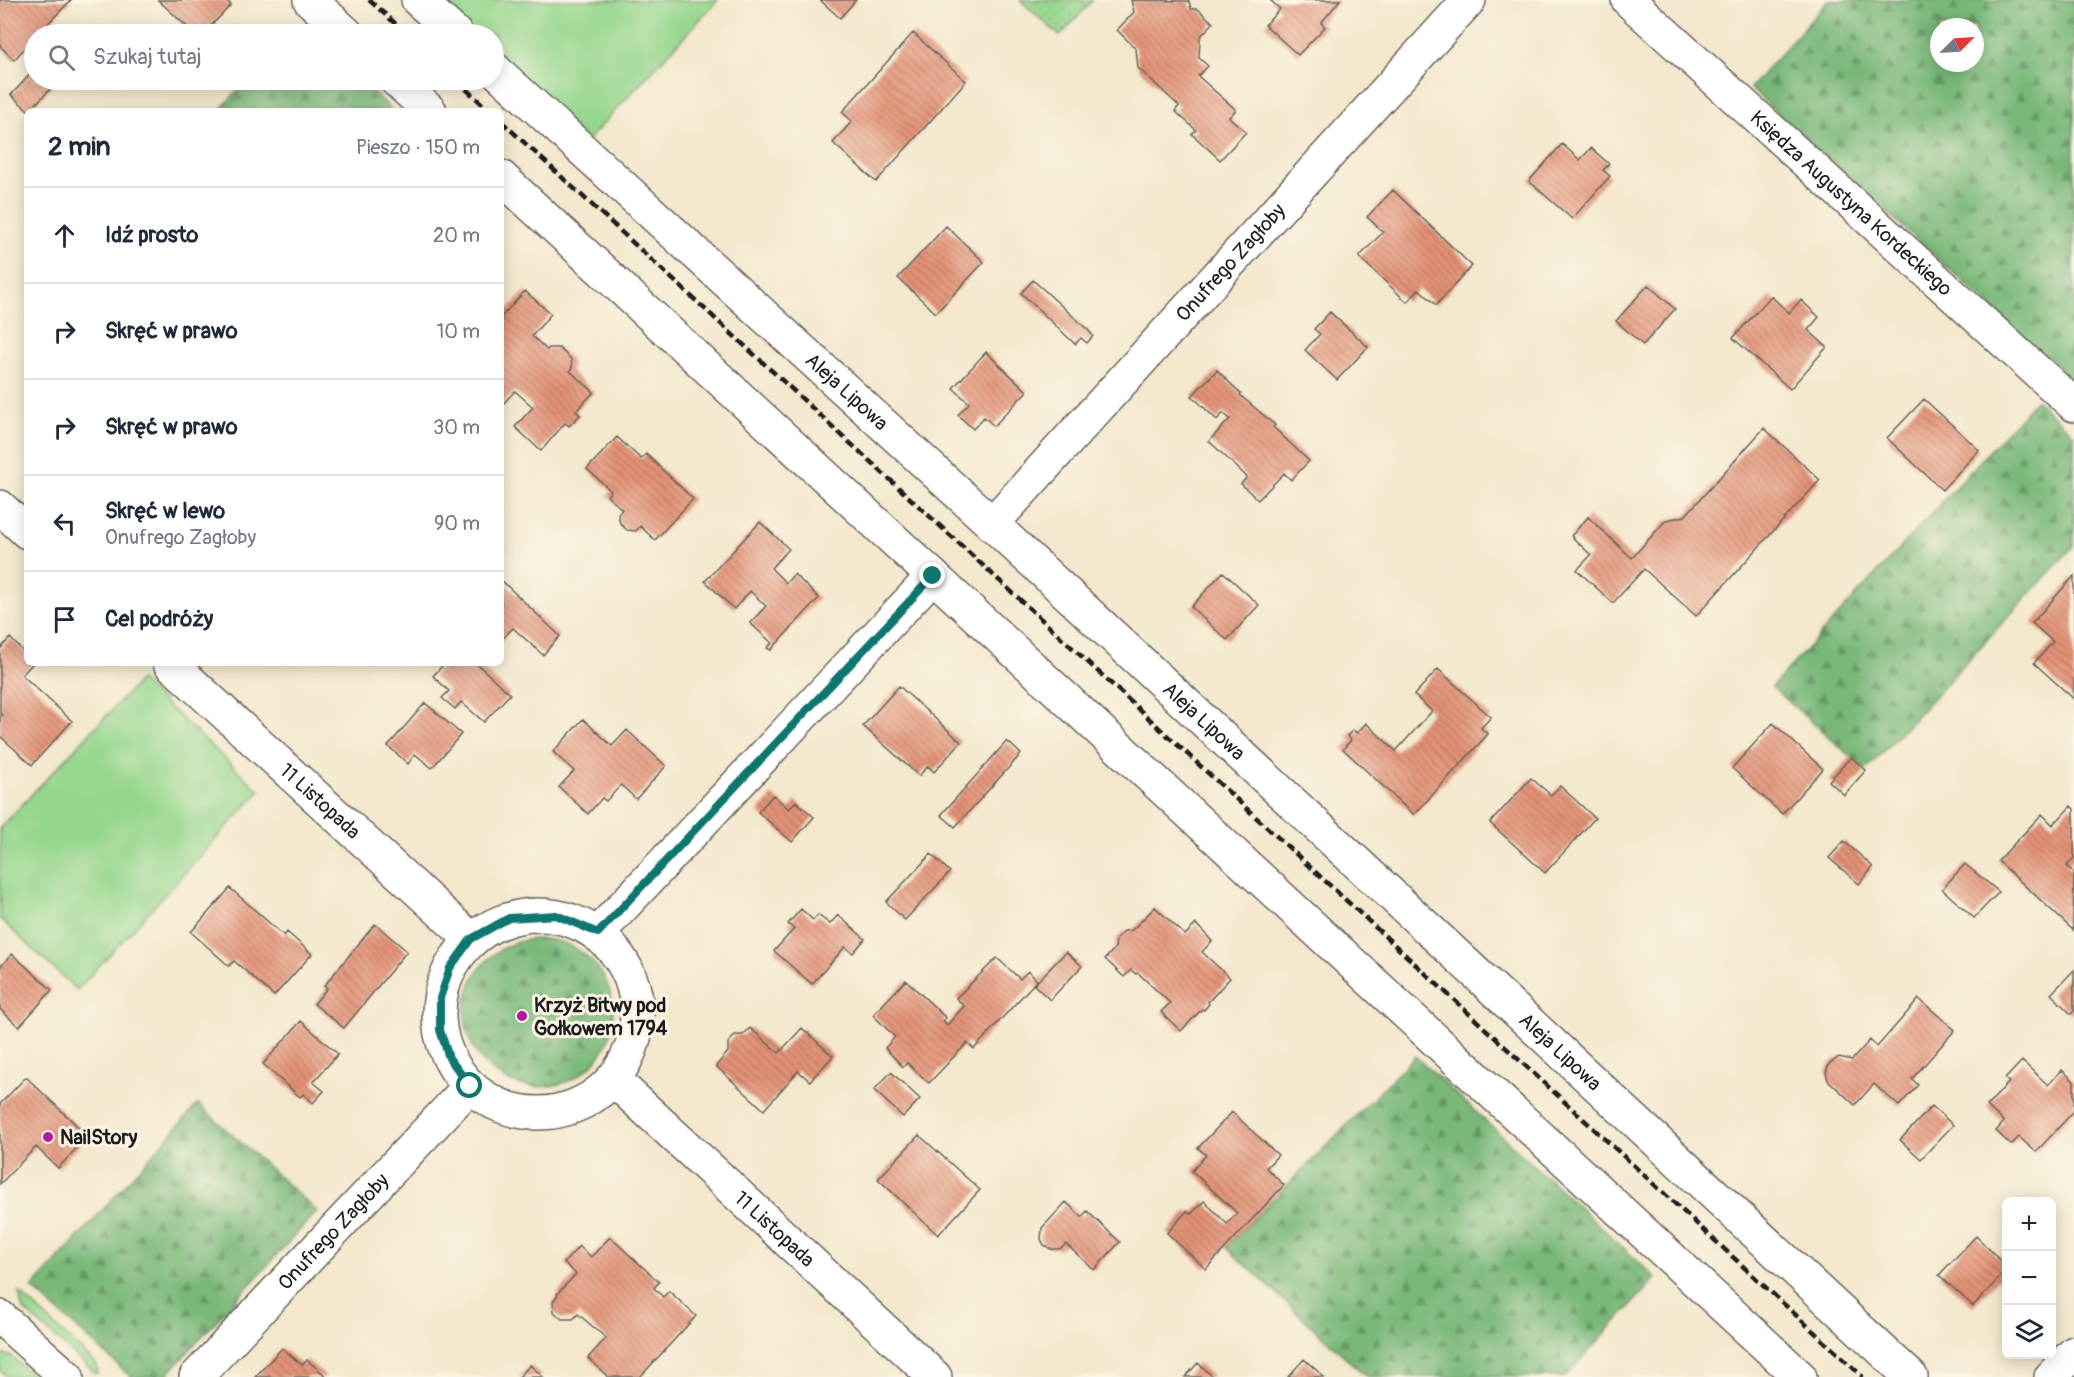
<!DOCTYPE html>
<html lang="pl">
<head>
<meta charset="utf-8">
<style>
  body { margin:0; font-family:Pangolin,sans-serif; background:#f6f6f7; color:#1f2937 }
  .controls { position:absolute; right:18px; bottom:18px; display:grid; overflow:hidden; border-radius:9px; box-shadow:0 3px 15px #0003 }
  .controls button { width:54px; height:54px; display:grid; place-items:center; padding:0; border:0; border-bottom:2px solid #e0e1e3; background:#fff; color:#1f2937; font:30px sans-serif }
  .compass { position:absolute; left:1930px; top:18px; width:54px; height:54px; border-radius:50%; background:#fff; box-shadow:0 3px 15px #0003; rotate:66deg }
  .stop { position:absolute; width:18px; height:18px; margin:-14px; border:4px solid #0f766e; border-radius:50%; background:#fff }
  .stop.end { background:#0f766e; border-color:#fff; box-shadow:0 2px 6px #0008 }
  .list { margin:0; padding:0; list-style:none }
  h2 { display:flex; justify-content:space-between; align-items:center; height:78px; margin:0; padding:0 24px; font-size:26px }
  h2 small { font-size:20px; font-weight:400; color:#747a83 }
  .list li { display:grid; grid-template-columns:39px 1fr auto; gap:18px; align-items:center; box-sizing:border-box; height:96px; padding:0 24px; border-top:2px solid #e0e1e3 }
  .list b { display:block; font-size:22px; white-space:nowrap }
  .list p { margin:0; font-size:20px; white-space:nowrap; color:#747a83 }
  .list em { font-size:20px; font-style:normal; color:#747a83 }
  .icon { flex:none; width:33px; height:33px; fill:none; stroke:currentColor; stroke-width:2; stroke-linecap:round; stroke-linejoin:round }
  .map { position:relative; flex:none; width:2074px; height:1377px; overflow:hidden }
  .search { position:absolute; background:#fff; box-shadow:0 3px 15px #0003; left:24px; top:24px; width:480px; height:66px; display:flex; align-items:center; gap:15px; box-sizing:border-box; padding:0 21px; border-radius:33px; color:#747a83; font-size:22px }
  .panel { position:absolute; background:#fff; box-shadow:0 3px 15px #0003; left:24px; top:108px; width:480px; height:558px; border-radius:9px }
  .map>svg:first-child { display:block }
</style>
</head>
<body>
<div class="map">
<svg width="2074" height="1377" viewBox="0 0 2074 1377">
  <defs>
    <pattern id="forest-firs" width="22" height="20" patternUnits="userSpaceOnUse" patternTransform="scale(1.5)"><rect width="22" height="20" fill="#78b778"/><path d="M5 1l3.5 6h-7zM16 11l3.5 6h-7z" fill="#629462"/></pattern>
    <pattern id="park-dots" width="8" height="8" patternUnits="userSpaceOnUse" patternTransform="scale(1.5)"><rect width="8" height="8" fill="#95d68d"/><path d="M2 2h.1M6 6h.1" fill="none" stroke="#80b779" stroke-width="1.8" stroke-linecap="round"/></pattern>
    <pattern id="building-back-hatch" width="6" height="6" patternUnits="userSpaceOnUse" patternTransform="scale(1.5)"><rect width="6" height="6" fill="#e39276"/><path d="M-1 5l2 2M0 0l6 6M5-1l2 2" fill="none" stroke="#b77660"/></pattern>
  </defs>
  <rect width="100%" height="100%" fill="#fcf5e5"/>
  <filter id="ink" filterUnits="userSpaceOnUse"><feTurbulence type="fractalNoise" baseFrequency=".0167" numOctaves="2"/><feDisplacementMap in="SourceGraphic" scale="12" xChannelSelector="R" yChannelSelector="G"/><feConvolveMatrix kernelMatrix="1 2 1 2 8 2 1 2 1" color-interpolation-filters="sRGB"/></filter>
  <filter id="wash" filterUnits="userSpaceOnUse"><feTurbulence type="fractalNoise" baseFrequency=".008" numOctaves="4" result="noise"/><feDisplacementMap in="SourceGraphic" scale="24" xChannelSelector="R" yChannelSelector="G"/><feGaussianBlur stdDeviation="1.35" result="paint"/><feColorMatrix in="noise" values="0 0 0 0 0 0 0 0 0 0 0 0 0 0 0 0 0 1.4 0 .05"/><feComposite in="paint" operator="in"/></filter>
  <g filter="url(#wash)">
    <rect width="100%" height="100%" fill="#f3e7cc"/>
    <path fill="#95d68d" stroke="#587954" stroke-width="1.5" d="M435,0H718L588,140L494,53V34H473Z
      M140,680L260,791L77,990L0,919V828Z
      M19,1292L97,1365L98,1372L96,1374L22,1308Z
      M0,1354L11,1356L35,1377H7L0,1370Z"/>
    <path fill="url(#forest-firs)" stroke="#4a6a4a" stroke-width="1.5" fill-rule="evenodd" d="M1829,0H2074V382L1750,88ZM1939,27H1975V63H1939Z
      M247,80H360L393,111H219Z
      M2036,400L2074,434V546L1866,770L1772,687Z
      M465 1013a74 74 0 1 1 148 0a74 74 0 1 1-148 0Z
      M1415,1056L1656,1278L1565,1377H1367L1226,1247Z
      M198,1104L317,1211L165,1377H131L32,1288Z"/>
    <path fill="url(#park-dots)" stroke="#587954" stroke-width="1.5" d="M1020,0H1093L1060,36Z"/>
    <g id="blocks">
      <path fill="url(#building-back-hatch)" d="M0,0H71L38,34H34V38L14,60L0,46Z
        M158,0H226L231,5L203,34H195Z
        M820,0H856L840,18Z
        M1131,0L1189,1L1191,9H1198L1213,23L1200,37L1199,58L1208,66L1198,76L1236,110L1229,117L1246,132L1220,160L1192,134L1196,130L1175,111L1179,106L1138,68L1136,49L1117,30L1134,12Z
        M1270,0H1340L1321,23L1325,27L1298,55L1265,25L1280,9Z
        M913,33L966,81L876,182L833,143L852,121L842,112Z
        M34,70V80H59L29,111L11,95Z
        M1562,144L1580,160L1591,148L1609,164L1603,170L1610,176L1572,219L1529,181Z
        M1393,190L1472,266L1436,305L1419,289L1407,302L1359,257L1383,232L1367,217Z
        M946,226L984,262L936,313L898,278Z
        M1033,280L1088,330L1093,336L1087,343L1081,338L1075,344L1021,293Z
        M1648,285L1675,309L1643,345L1616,321Z
        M525,291L551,314L532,336L547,350L549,348H559L571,359L572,368L570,371L594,392L576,411L580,415L569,426L565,423L541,451L515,427L533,407L515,391L501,406V317Z
        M1771,296L1789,313L1801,300L1819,317L1808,330L1827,347L1790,389L1733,338Z
        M1330,312L1368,347L1337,380L1305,350L1320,334L1314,329Z
        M986,352L1027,391L994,426L984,417L973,429L958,415L969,403L953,388Z
        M1217,370L1241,394L1240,395L1275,425L1273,427L1309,461L1291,480L1284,473L1258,500L1241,484L1247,477L1209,441L1230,419L1223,413L1217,420L1192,396Z
        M1924,399L1979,450L1942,490L1887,438Z
        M1764,428L1820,480L1696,616L1644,569L1613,603L1577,570L1591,555L1571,536L1588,517L1632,558L1666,520L1685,516Z
        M617,437L641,459L646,454L693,499L655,540L640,526L636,531L627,530L620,523L618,514L622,509L607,496L611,491L587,469Z
        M760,522L789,549L771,568L786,583L794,574L819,598L771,650L767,648L772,643L750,623L766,606L750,591L734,609L705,581Z
        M1223,572L1259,605L1227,640L1191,607Z
        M2074,576V699L2034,663L2053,642L2032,623Z
        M501,580L560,636L543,655L513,628L501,640Z
        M10,638L27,655V663H33L22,675L72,721L32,765L0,736V717L2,715L0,713V649Z
        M445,663H476L510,694L484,722L461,702L455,709L442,698L449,691L433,676Z
        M1438,669L1491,717L1481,728L1488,734L1414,815L1343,749L1351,740L1347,736L1353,730L1357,733L1366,723L1396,751L1432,711L1414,695Z
        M899,686L961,742L934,772L928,766L919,776L863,726Z
        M425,703L461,734L432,768L415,754L408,764L388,746Z
        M583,719L612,746L627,730L666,766L636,799L621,785L606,801L602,798L588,814L559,787L574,771L553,752Z
        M1773,723L1823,769L1782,814L1732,768Z
        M1007,741L1021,754L955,827L941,815Z
        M1851,757L1866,770L1844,795L1829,781Z
        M1531,778L1551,795L1560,786L1595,818L1545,873L1490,823Z
        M773,795L789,809L796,801L814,817L792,842L758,812Z
        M2071,806L2074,809V858L2067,866L2074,873L2073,930L1998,861L2042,814L2053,825L2056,820L2057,821Z
        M1844,841L1873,867L1859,884L1829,858Z
        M931,854L950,872L905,920L886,902Z
        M1965,864L1999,892L1974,918L1942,889Z
        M230,888L284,936L287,932L312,954L274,996L234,961L229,966L191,932Z
        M1155,907L1185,935L1196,924L1212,941L1202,952L1230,978L1208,1002L1209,1004L1204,1010L1202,1009L1181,1031L1161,1012L1170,1003L1138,973L1136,974L1131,970L1124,977L1105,959L1115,948L1116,939L1124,931L1132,930Z
        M801,909L813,920L818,915L830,924L838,915L865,939L853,953L845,947L812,984L774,951L794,929L788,924Z
        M375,924L407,951L344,1028L314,1004L327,988L324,986Z
        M1066,952L1082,966L1050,1000L1034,985Z
        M12,954L52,990L19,1027L0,1009V967Z
        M997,958L1020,979L1028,971L1037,980L974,1049L967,1043L929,1083L907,1063L903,1067L885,1048L895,1037L873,1015L906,980L946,1018L943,1020L947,1025L964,1006L956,998Z
        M2074,970V1011L2071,1014L2051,994Z
        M1919,999L1955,1030L1912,1079L1918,1085L1899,1106L1874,1084L1855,1105L1828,1080L1826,1072L1829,1064L1839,1057L1852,1060L1870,1040L1877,1047Z
        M301,1021L338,1054L313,1082L324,1091L313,1103L303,1094L300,1097L263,1064Z
        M750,1028L779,1053L802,1028L833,1056L810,1081L798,1071L764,1110L716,1066L728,1052V1043L735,1035H743Z
        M2022,1061L2048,1085L2062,1070L2074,1081V1111L2036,1152L2019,1137L2011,1145L1996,1131L2004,1122L1987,1106L2009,1082L2005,1079Z
        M891,1072L920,1099L903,1117L874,1090Z
        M26,1077L88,1136L58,1168L36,1147L0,1184V1104Z
        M1932,1106L1953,1125L1921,1159L1900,1140Z
        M1232,1112L1278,1155L1266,1168L1284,1185L1206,1269L1167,1233L1187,1211L1191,1214L1204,1201L1227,1224L1237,1213L1192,1171L1206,1155L1198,1148Z
        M919,1135L980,1190L938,1235L878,1179Z
        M1066,1202L1082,1217L1087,1211L1120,1242L1094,1270L1066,1244L1060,1249H1051L1044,1245L1041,1239L1042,1228Z
        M1976,1236L2006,1266V1271L1973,1306L1939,1275Z
        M610,1237L659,1282L654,1288L663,1297L669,1291L696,1316L640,1377H608L588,1358L606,1338L578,1314L573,1319H562L554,1312L553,1301L558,1295L557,1294L576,1274L564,1263L579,1246L591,1257Z
        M282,1348L302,1365L307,1360L327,1377H255Z
        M1304,1359L1324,1377H1288Z
        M1198,1363L1213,1377H1185Z
        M530,1365L543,1377H519Z"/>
    </g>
  </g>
  <g filter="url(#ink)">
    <use href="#blocks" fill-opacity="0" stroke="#67635a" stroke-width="1.5"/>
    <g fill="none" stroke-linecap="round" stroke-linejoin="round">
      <defs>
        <g id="minor">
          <path d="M310,0L347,34"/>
          <path d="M418,0L456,34"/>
          <path id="s1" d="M1628,0L2074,405"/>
          <path id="s2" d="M494,69L992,524L1911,1377"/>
          <path d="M396,80L430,111"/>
          <path d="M501,177L1800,1377"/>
          <path d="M0,507L27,532"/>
          <path id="s3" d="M992,524L1469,0"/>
          <path id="s4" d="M170,663L471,939"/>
          <circle cx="538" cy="1014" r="99"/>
          <path d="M598,933L933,576"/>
          <path id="s5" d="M614,1080L935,1377"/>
          <path id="s6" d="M196,1377L470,1086"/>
          <path d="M2051,1377L2074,1353"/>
        </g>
        <path id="tertiary" d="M0,1317L67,1377"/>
      </defs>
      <use href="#minor" stroke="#67635a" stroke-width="36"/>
      <use href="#tertiary" stroke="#67635a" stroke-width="36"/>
      <use href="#minor" stroke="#fff" stroke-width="33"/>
      <use href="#tertiary" stroke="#fff" stroke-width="33"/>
      <path stroke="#1c1c1c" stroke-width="4.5" stroke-dasharray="9 4.5" stroke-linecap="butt" d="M369,0L407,34
        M456,80L490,111
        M501,121L1863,1377"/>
    </g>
  </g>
  <g fill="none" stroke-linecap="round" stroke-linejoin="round" filter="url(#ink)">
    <path stroke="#0f766e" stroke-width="8" d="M470,1086L449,1058L440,1030V998L450,968L471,939L509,918L556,915L598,933L933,576"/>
  </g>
  <g fill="#b5179e" stroke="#fcf5e5" stroke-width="2">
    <circle cx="522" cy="1016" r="6"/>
    <circle cx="48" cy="1137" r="6"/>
  </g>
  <g text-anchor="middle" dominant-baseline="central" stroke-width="6" stroke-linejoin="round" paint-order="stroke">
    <g font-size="20" fill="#1c1c1c" stroke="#fcf5e5">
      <text stroke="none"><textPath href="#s1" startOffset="302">Księdza Augustyna Kordeckiego</textPath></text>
      <text stroke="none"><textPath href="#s3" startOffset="354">Onufrego Zagłoby</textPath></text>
      <text stroke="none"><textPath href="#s2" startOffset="478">Aleja Lipowa</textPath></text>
      <text stroke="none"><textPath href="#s2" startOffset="964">Aleja Lipowa</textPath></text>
      <text stroke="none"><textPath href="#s4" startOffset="204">11 Listopada</textPath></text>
      <text stroke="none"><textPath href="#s2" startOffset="1450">Aleja Lipowa</textPath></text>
      <text stroke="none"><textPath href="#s5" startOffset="219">11 Listopada</textPath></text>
      <text stroke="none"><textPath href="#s6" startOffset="200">Onufrego Zagłoby</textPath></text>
    </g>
    <g font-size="20" font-weight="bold" fill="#1c1c1c" stroke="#fcf5e5" text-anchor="start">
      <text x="534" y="1005">Krzyż Bitwy pod<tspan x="534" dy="23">Gołkowem 1794</tspan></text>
      <text x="60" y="1137">NailStory</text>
    </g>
  </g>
</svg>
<div class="controls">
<button>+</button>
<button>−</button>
<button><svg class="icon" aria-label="layers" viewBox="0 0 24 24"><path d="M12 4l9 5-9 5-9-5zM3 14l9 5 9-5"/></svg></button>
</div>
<svg class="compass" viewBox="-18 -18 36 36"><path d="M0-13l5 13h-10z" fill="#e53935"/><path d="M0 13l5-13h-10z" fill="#747a83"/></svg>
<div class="stop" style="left:470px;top:1086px"></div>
<div class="stop end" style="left:933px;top:576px"></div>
<div class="search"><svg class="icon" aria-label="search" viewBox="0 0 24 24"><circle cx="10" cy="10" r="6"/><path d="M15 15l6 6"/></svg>Szukaj tutaj</div>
<section class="panel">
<h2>2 min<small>Pieszo · 150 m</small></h2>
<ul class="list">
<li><svg class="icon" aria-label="ahead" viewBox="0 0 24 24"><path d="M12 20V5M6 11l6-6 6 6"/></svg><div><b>Idź prosto</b></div><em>20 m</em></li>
<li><svg class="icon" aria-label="right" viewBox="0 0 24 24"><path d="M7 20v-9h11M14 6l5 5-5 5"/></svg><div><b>Skręć w prawo</b></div><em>10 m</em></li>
<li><svg class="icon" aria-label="right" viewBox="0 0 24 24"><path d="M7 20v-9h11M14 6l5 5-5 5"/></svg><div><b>Skręć w prawo</b></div><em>30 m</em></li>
<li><svg class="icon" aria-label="left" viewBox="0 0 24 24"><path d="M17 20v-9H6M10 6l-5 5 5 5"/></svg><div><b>Skręć w lewo</b><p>Onufrego Zagłoby</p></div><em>90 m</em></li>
<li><svg class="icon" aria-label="arrive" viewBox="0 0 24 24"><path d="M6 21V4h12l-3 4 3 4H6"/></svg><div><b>Cel podróży</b></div></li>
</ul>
</section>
</div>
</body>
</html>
